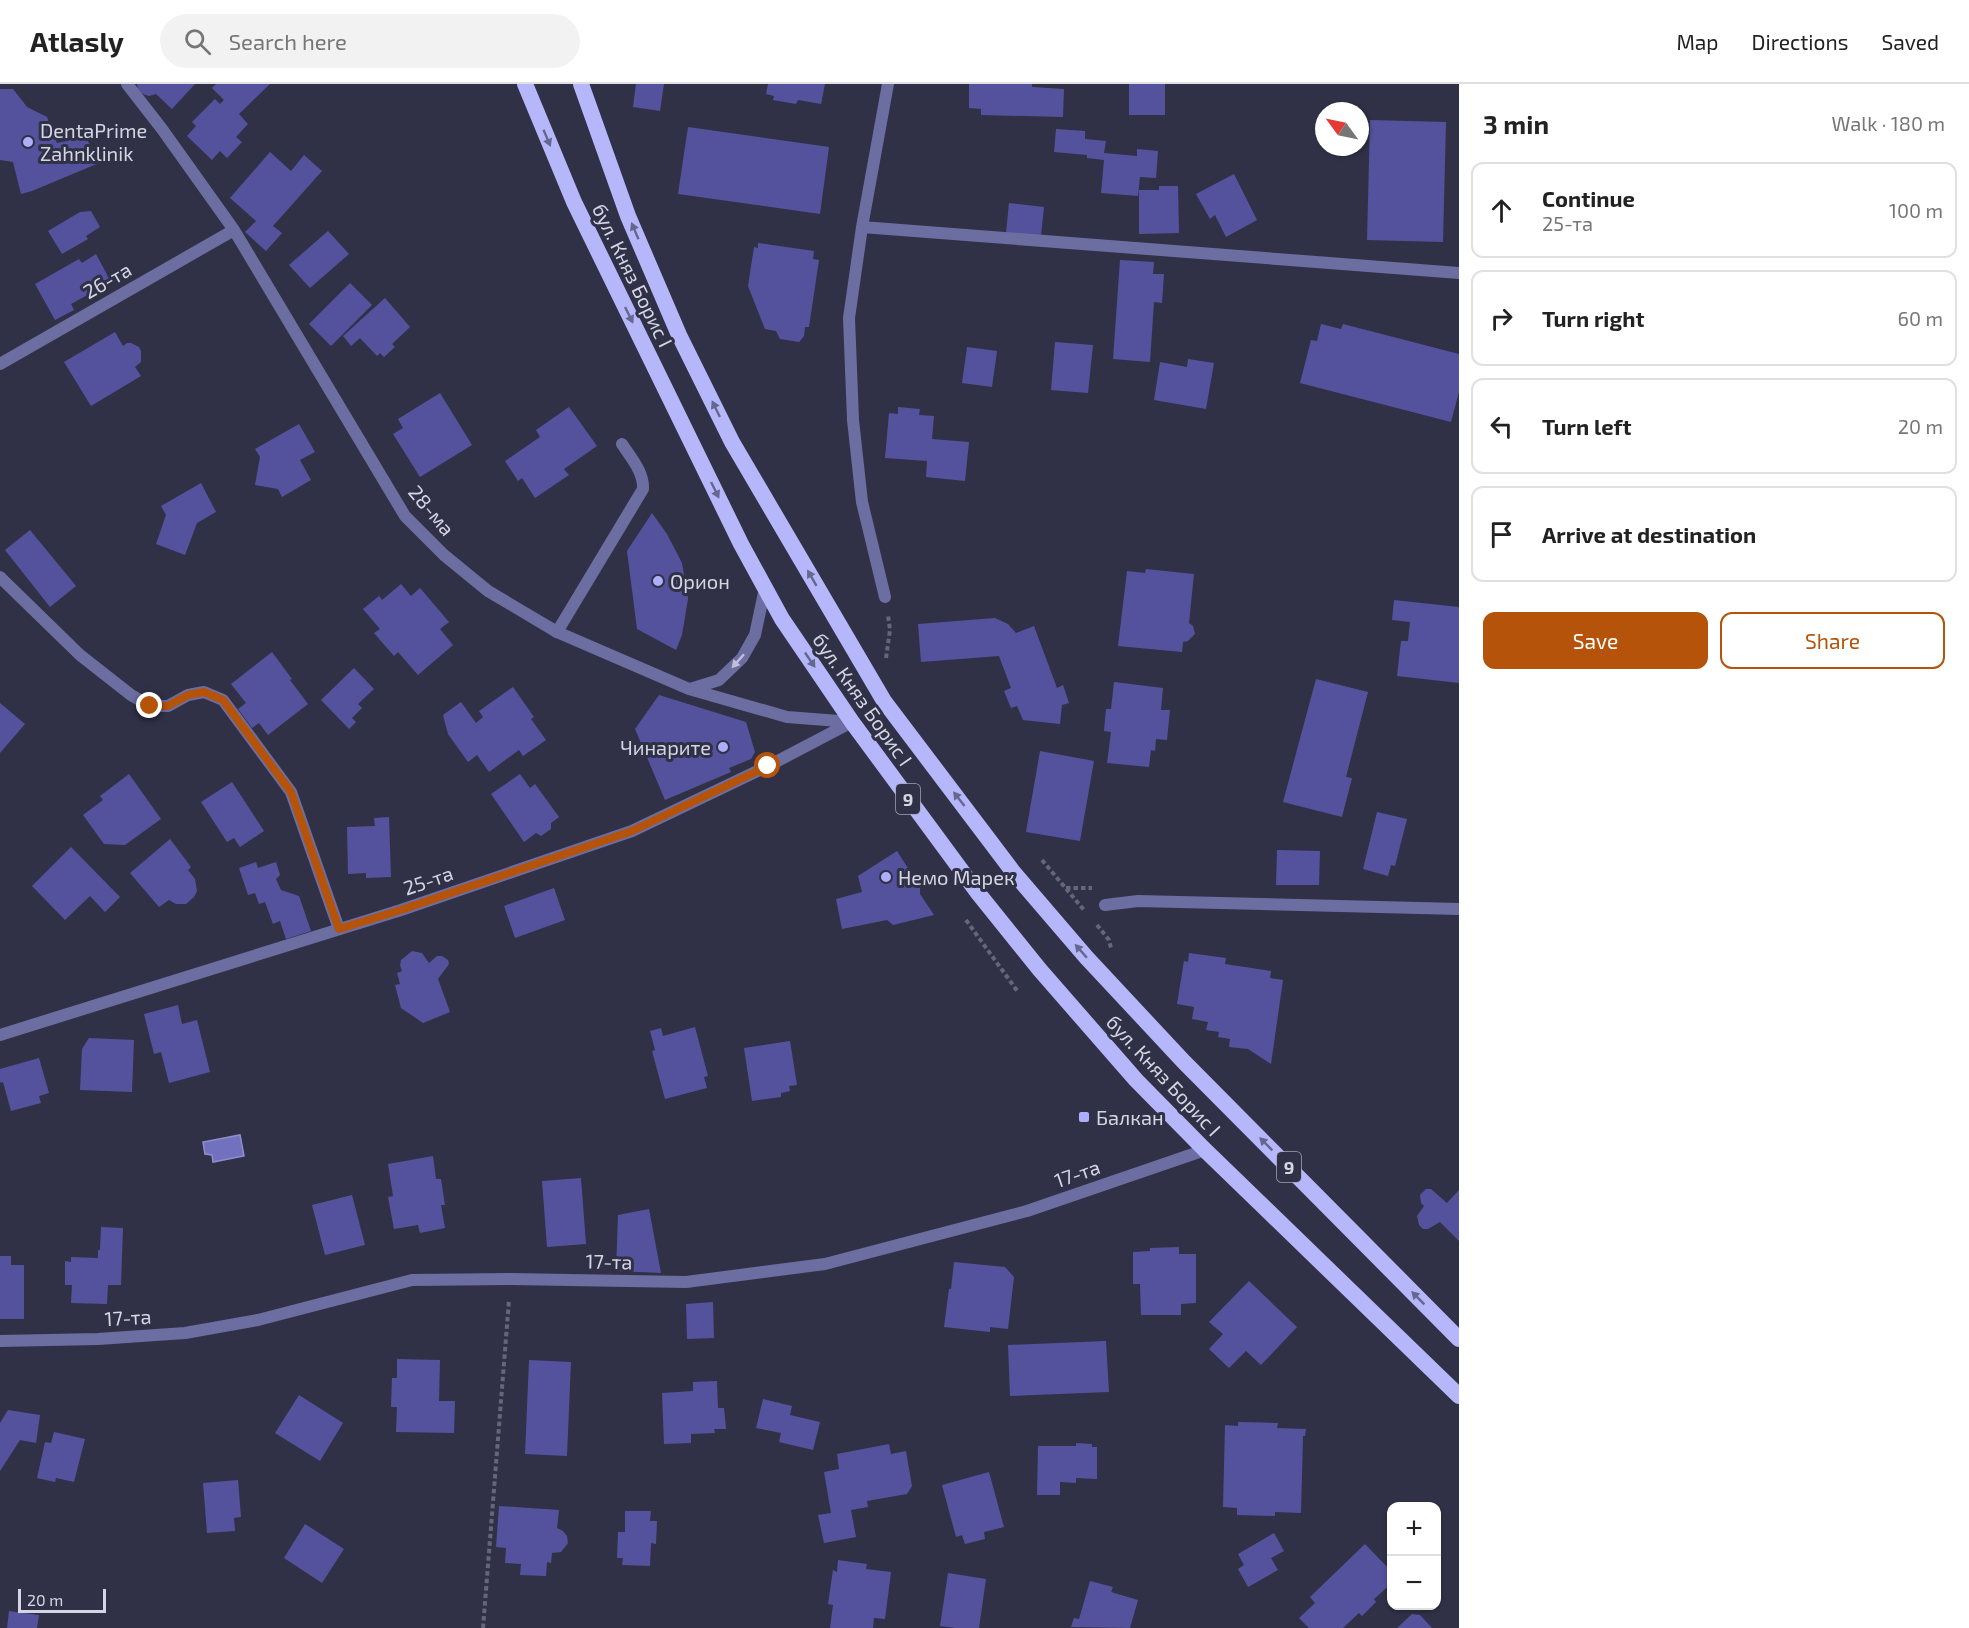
<!DOCTYPE html>
<html lang="en">
<head>
<meta charset="utf-8">
<style>
  body { margin:0; font-family:"Exo 2",sans-serif; background:#f2f2f2; color:#222 }
  .controls { position:absolute; right:18px; bottom:18px; display:grid; overflow:hidden; border-radius:12px; box-shadow:0 2px 4px #0004 }
  .controls button { width:54px; height:54px; display:grid; place-items:center; padding:0; border:0; border-bottom:2px solid #e0e0e0; background:#fff; color:#222; font:30px sans-serif }
  .compass { position:absolute; left:1315px; top:18px; width:54px; height:54px; border-radius:50%; background:#fff; box-shadow:0 2px 4px #0004; rotate:303deg }
  .scale { position:absolute; left:18px; bottom:15px; width:88px; box-sizing:border-box; padding-left:6px; border:3px solid #d5d6e4; border-top:0; font-size:16px; line-height:21px; white-space:nowrap; color:#d5d6e4; -webkit-text-stroke:4px #303147; paint-order:stroke }
  .stop { position:absolute; width:18px; height:18px; margin:-14px; border:4px solid #b45309; border-radius:50%; background:#fff }
  .stop.end { background:#b45309; border-color:#fff; box-shadow:0 2px 6px #0008 }
  .list { margin:0; padding:0; list-style:none }
  h2 { display:flex; justify-content:space-between; align-items:center; height:78px; margin:0; padding:0 24px; font-size:26px }
  h2 small { font-size:20px; font-weight:400; color:#767676 }
  .list li { display:grid; grid-template-columns:39px 1fr auto; gap:18px; align-items:center; box-sizing:border-box; height:96px; margin:0 12px 12px; padding:0 12px; border:2px solid #e0e0e0; border-radius:12px }
  .list b { display:block; font-size:22px; white-space:nowrap }
  .list p { margin:0; font-size:20px; white-space:nowrap; color:#767676 }
  .list em { font-size:20px; font-style:normal; color:#767676 }
  .actions { display:flex; gap:12px; padding:18px 24px }
  .actions a { flex:1; padding:14px 0; border:2px solid #b45309; border-radius:12px; text-align:center; font-size:21px; color:#b45309 }
  .actions .main { background:#b45309; color:#fff }
  .icon { flex:none; width:33px; height:33px; fill:none; stroke:currentColor; stroke-width:2; stroke-linecap:round; stroke-linejoin:round }
  .map { position:relative; flex:none; width:1459px; height:1544px; overflow:hidden }
  header { display:flex; align-items:center; gap:36px; box-sizing:border-box; height:84px; padding:0 30px; background:#fff; border-bottom:2px solid #e0e0e0 }
  header strong { font-size:28px }
  nav { display:flex; gap:33px; margin-inline-start:auto; font-size:21px }
  .search { width:420px; height:54px; background:#f2f2f2; display:flex; align-items:center; gap:15px; box-sizing:border-box; padding:0 21px; border-radius:33px; color:#767676; font-size:22px }
  main { display:flex }
  aside { flex:1; background:#fff }
  .map>svg:first-child { display:block }
</style>
</head>
<body>
<header>
<strong>Atlasly</strong>
<div class="search"><svg class="icon" aria-label="search" viewBox="0 0 24 24"><circle cx="10" cy="10" r="6"/><path d="M15 15l6 6"/></svg>Search here</div>
<nav><a>Map</a><a>Directions</a><a>Saved</a></nav>
</header>
<main>
<div class="map">
<svg width="1459" height="1544" viewBox="0 0 1459 1544">
  <rect width="100%" height="100%" fill="#303147"/>
  <path fill="#7271bf" stroke="#908fca" stroke-width="1.5" d="M240,1051L244,1072L213,1078L212,1071L205,1070L203,1058Z"/>
  <path fill="#55529d" d="M137,0H195L172,25L156,10L149,12L143,10L138,5Z
    M216,0H270L239,30L248,40L236,53L242,58L227,74L220,67L212,76L187,52L196,42L192,38L215,15L220,20L224,16L212,4Z
    M636,0H664L660,27L633,23Z
    M768,0H825L821,20L798,16L796,20L773,16L774,12L766,10Z
    M969,0H1032V3L1064,5L1063,33L981,31V25L969,24Z
    M1129,0H1165V31H1129Z
    M0,5H13L27,23L47,33L57,59L67,57L84,49L99,79L32,107L21,110L13,78L0,76Z
    M1370,36L1446,38L1443,158L1367,156Z
    M688,43L829,63L820,130L678,110Z
    M1056,45L1085,47V55L1106,57L1104,69L1137,72V65L1158,67L1156,94L1140,93L1138,112L1101,109L1104,76L1087,74V71L1054,68Z
    M270,68L291,87L304,71L322,87L273,142L282,149L266,167L245,148L256,137L230,114Z
    M1234,90L1257,136L1226,153L1215,131L1210,135L1196,110Z
    M1159,102H1178L1179,149L1139,150V106H1159Z
    M1009,119L1044,123L1041,152L1006,149Z
    M91,127L100,143L86,152L88,155L62,170L48,147L80,128Z
    M328,147L349,170L310,204L289,181Z
    M758,159L814,167L813,175L819,176L809,243H805L804,252L799,258L780,255L776,247L765,245L748,202L754,163L758,164Z
    M96,170L111,198L71,220L74,226L55,236L35,200L79,175L82,179Z
    M1120,176L1154,178L1153,190H1164L1162,219L1154,218L1150,278L1113,275Z
    M350,199L372,221L331,262L309,240Z
    M385,214L410,243L392,260L395,263L384,273L380,269L377,272L360,254L351,262L343,252Z
    M1321,240L1341,245L1343,240L1459,270V308L1451,338L1300,299L1311,256L1317,257Z
    M115,248L123,262L127,259H131L139,263L141,267V278L135,283L141,292L91,322L64,278Z
    M1055,258L1093,261L1088,309L1051,306Z
    M967,263L997,267L992,303L962,299Z
    M1188,275L1214,279L1206,325L1154,316L1160,278L1187,283Z
    M440,309L472,361L420,393L393,350L403,344L398,335Z
    M569,323L597,362L564,385L569,391L535,414L522,394L518,397L505,377L540,353L536,346Z
    M898,323L920,325L919,331L934,332L932,355L969,358L965,397L926,393L927,377L885,374L889,329L898,330Z
    M299,340L315,368L300,376L311,396L282,413L278,405L255,401L260,373L255,365Z
    M201,399L216,428L197,439L185,471L156,460L166,431L161,422Z
    M652,429L667,450L682,479L688,515L682,551L676,566L637,545L627,467Z
    M30,446L76,502L50,523L5,466Z
    M1146,485L1194,490L1189,539L1193,542L1195,550L1188,557L1183,558L1182,568L1118,562L1127,487L1145,489Z
    M401,500L411,512L420,504L449,538L440,545L453,561L418,591L398,568L394,572L374,549L380,545L363,525L379,512L382,516Z
    M1394,516L1459,523V599L1397,592L1401,557H1408L1410,538L1392,536Z
    M995,534L1008,540L1016,549L1034,542L1057,604L1063,601L1069,619L1062,621L1060,640L1023,636L1017,622L1011,624L1004,607L1011,604L999,572L921,578L918,540Z
    M272,568L292,595L290,596L308,620L268,651L259,639L252,644L238,625L246,619L231,600Z
    M354,584L374,605L358,620L362,624L352,634L356,638L349,645L321,616Z
    M1316,595L1368,608L1346,693L1352,694L1342,733L1283,718Z
    M1114,598L1163,604L1161,626H1170L1167,656L1156,655L1155,667L1151,666L1149,683L1107,679L1111,648L1104,647L1106,625H1111Z
    M513,603L534,633L531,635L546,656L523,672L519,666L489,688L477,671L468,678L448,650L443,631L461,618L476,639L483,633L479,627Z
    M659,611L746,638L755,668L751,675L729,684L731,688L665,716L635,645Z
    M0,619L25,640L0,669Z
    M1040,667L1094,677L1080,757L1026,748Z
    M129,690L161,735L125,761L104,760L83,731L103,716L100,712Z
    M520,690L530,704L535,700L559,733L551,739V745L541,752L536,749L524,758L491,710Z
    M232,698L264,747L240,763L234,754L227,758L201,718Z
    M1377,728L1407,735L1395,782L1391,781L1388,792L1363,785Z
    M389,733L391,793L366,794V789L348,790L347,743L375,742L374,734Z
    M170,755L191,783L188,786L195,795L197,807L194,813L186,820H176L169,816L159,823L130,789Z
    M71,763L120,813L105,828L90,812L65,836L32,802Z
    M1277,766L1320,767L1319,801H1276Z
    M897,767L920,803V810L934,831L893,841L887,836L842,845L836,815L862,808L858,792Z
    M256,778L258,784L276,778L280,791L276,795L281,806L299,812L311,847L286,855L280,837L273,840L265,818L259,820L255,809L248,811L239,784Z
    M554,804L565,836L515,854L504,822Z
    M412,867L422,869L429,879L437,872H442L448,876L449,880L438,895L450,928L423,939L401,924L395,901L400,900L397,889L402,887L400,881L401,876Z
    M1189,869L1226,874L1225,880L1271,887L1270,894L1283,896L1271,980L1248,965L1229,963L1230,955L1218,953L1219,948L1206,946L1208,938L1192,935L1194,923L1177,920L1184,877L1188,878Z
    M178,921L182,940L197,936L210,988L169,999L161,968L154,970L144,930Z
    M695,943L708,992L704,993L707,1004L665,1015L652,967L655,966L650,947L661,944L663,952Z
    M89,954L134,956L132,1008L80,1006L82,965Z
    M790,957L797,1001L789,1002L790,1007L781,1009V1013L752,1017L744,964Z
    M39,974L49,1009L39,1012L41,1019L11,1027L3,998L1,999L0,997V985Z
    M433,1072L436,1095H441L445,1121H441L445,1144L420,1149L418,1141L394,1145L388,1113L393,1112L388,1080Z
    M581,1094L586,1160L547,1163L542,1097Z
    M1426,1105H1431L1447,1119L1459,1106V1157L1440,1138L1428,1145H1423L1419,1141L1417,1132L1424,1122L1421,1119L1420,1111Z
    M352,1111L365,1161L325,1171L312,1121Z
    M649,1125L661,1189L616,1187L618,1131Z
    M101,1143L123,1144L121,1201H108L107,1220L71,1219L72,1201H65V1177L71,1178V1173L98,1174V1166H100Z
    M1179,1163V1170H1196V1219L1181,1220V1231H1141L1140,1200H1133V1168L1150,1167V1164Z
    M0,1172H11V1181H24V1235H0Z
    M954,1178L1005,1183L1014,1193L1008,1245L990,1243V1248L944,1243L949,1205H951Z
    M1249,1197L1297,1243L1261,1281L1246,1267L1229,1284L1209,1265L1223,1250L1209,1238Z
    M713,1218L714,1254L687,1255L686,1220Z
    M1106,1257L1109,1308L1010,1312L1008,1261Z
    M397,1275L440,1276L439,1317H455L454,1349L396,1348L397,1323H391L392,1294H397Z
    M529,1276L571,1278L567,1372L525,1370Z
    M717,1297L718,1324H724L726,1345H714L715,1349L691,1350V1359L664,1360L662,1309L693,1307V1298Z
    M299,1311L343,1339L320,1377L275,1349Z
    M763,1315L792,1322L790,1331L820,1338L813,1366L779,1358L781,1349L756,1344Z
    M8,1326L40,1331L36,1359L20,1356L0,1387V1339Z
    M1238,1338L1278,1339L1277,1344L1306,1345L1305,1352H1303L1301,1429L1275,1428V1432L1237,1431V1424L1223,1423L1225,1341L1238,1342Z
    M54,1348L85,1355L74,1398L56,1394L55,1398L37,1394L45,1358L51,1359Z
    M1076,1359L1092,1360V1363H1097V1395L1076,1394V1399L1060,1398V1411H1037L1038,1362H1076Z
    M889,1360L891,1370L906,1367L912,1402L907,1410L867,1417L868,1423L851,1426L856,1453L824,1459L818,1431L831,1429L824,1388L839,1385L837,1370Z
    M989,1388L1004,1443L984,1448L985,1455L965,1460L962,1451L956,1453L942,1401Z
    M238,1396L241,1433L234,1434L235,1447L207,1449L203,1399Z
    M499,1422L559,1426L557,1444L563,1447L567,1452L568,1459L561,1468L552,1469L551,1479L547,1478L546,1492L520,1491L521,1480L505,1479L506,1464L496,1463Z
    M625,1427H651L650,1437H657L656,1460L651,1459L650,1482L622,1481L623,1474H617L618,1448H625Z
    M305,1440L344,1465L322,1499L284,1474Z
    M1274,1449L1284,1467L1271,1474L1278,1486L1248,1503L1238,1485L1244,1481L1238,1470Z
    M1365,1460L1392,1488V1499L1374,1515L1376,1518L1362,1532L1359,1529L1343,1544H1309L1299,1534L1315,1519L1310,1513Z
    M838,1476L867,1480L866,1485L891,1488L885,1535L874,1534L873,1544H830L833,1521L828,1520L833,1486L837,1488Z
    M948,1489L986,1495L979,1544H956L940,1542Z
    M1090,1497L1113,1503L1111,1508L1138,1516L1130,1544L1071,1543L1074,1534L1079,1535Z
    M9,1527L39,1531L37,1544H7Z
    M1412,1530L1420,1531L1432,1544H1397Z"/>
  <g fill="none" stroke-linecap="round" stroke-linejoin="round">
    <path stroke="#65667a" stroke-width="4" stroke-dasharray="4.5 3" stroke-linecap="butt" d="M886,574L890,546L888,531
      M1042,776L1084,826
      M1066,804H1092
      M966,836L1018,908
      M1097,841L1109,856L1111,864
      M483,1544L509,1216"/>
    <path stroke="#6c6da1" stroke-width="12" d="M0,493L80,571L131,611L150,622H168L188,611L204,608L223,616L291,708L339,845
      M557,548L643,405C644,388 631,374 622,360"/>
    <path stroke="#6c6da1" stroke-width="12" d="M127,0L162,45L234,146L405,432L444,471L488,507L557,548L689,605L787,633L852,638
      M862,143L1459,189
      M0,280L234,146
      M885,513L862,418L853,336L849,234L862,143L888,0
      M690,605L719,596L742,574L755,551L765,504
      M1105,821L1138,817L1459,825
      M0,951L401,826L632,747L768,682L852,638
      M0,1257L98,1255L185,1249L258,1236L412,1196L511,1195L686,1198L825,1180L1027,1127L1205,1066"/>
    <path stroke="#b5b7fa" stroke-width="16" d="M525,0L574,118L741,460L782,535L852,638L978,809L1040,886L1136,996L1205,1066L1459,1312
      M581,0L628,132L679,251L732,358L884,617L1014,789L1086,873L1184,978L1459,1255"/>
  </g>
  <defs><path id="oneway-solid" d="M-6-.8H1V-3.2L6.5 0L1 3.2V.8H-6Z" transform="scale(1.5)"/></defs>
  <g fill="#65678f">
    <use href="#oneway-solid" transform="translate(547 54) rotate(67)"/>
    <use href="#oneway-solid" transform="translate(635 147) rotate(-113)"/>
    <use href="#oneway-solid" transform="translate(629 231) rotate(64)"/>
    <use href="#oneway-solid" transform="translate(716 325) rotate(-116)"/>
    <use href="#oneway-solid" transform="translate(715 406) rotate(64)"/>
    <use href="#oneway-solid" transform="translate(812 494) rotate(-120)"/>
    <use href="#oneway-solid" transform="translate(810 576) rotate(56)"/>
    <use href="#oneway-solid" transform="translate(959 715) rotate(-128)"/>
    <use href="#oneway-solid" transform="translate(1081 867) rotate(-131)"/>
    <use href="#oneway-solid" transform="translate(1266 1060) rotate(-135)"/>
    <use href="#oneway-solid" transform="translate(1418 1214) rotate(-135)"/>
  </g>
  <use fill="#c0c1d7" href="#oneway-solid" transform="translate(738 577) rotate(132)"/>
  <g fill="none" stroke-linecap="round" stroke-linejoin="round">
    <path stroke="#b45309" stroke-width="8" d="M150,622H168L188,611L204,608L223,616L291,708L339,845L401,826L632,747L768,682"/>
  </g>
  <g fill="#adaffb" stroke="#303147" stroke-width="2">
    <circle cx="28" cy="58" r="6"/>
    <circle cx="658" cy="497" r="6"/>
    <circle cx="723" cy="663" r="6"/>
    <circle cx="886" cy="793" r="6"/>
    <rect x="1078" y="1027" width="12" height="12" rx="3"/>
  </g>
  <g text-anchor="middle" dominant-baseline="central" stroke-width="6" stroke-linejoin="round" paint-order="stroke">
    <g fill="#303147" stroke="#a4a4b5" stroke-width="1.5">
      <rect x="896" y="700" width="24" height="30" rx="4.5"/>
      <rect x="1277" y="1068" width="24" height="30" rx="4.5"/>
    </g>
    <g font-size="18" font-weight="bold" fill="#d5d6e4">
      <text x="908" y="715">9</text>
      <text x="1289" y="1083">9</text>
    </g>
    <g font-size="20" fill="#d5d6e4" stroke="#303147" text-anchor="start">
      <text x="40" y="46">DentaPrime<tspan x="40" dy="23">Zahnklinik</tspan></text>
      <text x="670" y="497">Орион</text>
      <text x="711" y="663" text-anchor="end">Чинарите</text>
      <text x="898" y="793">Немо Марек</text>
      <text x="1096" y="1033">Балкан</text>
    </g>
    <g font-size="20" fill="#d5d6e4" stroke="#303147">
      <text transform="translate(633 191) rotate(64)">бул. Княз Борис I</text>
      <text transform="translate(107 196) rotate(-30)">26-та</text>
      <text transform="translate(432 426) rotate(50)">28-ма</text>
      <text transform="translate(863 615) rotate(55)">бул. Княз Борис I</text>
      <text transform="translate(428 796) rotate(-19)">25-та</text>
      <text transform="translate(1164 991) rotate(47)">бул. Княз Борис I</text>
      <text transform="translate(1077 1089) rotate(-19)">17-та</text>
      <text transform="translate(609 1177) rotate(1)">17-та</text>
      <text transform="translate(128 1233) rotate(-3)">17-та</text>
    </g>
  </g>
</svg>
<div class="controls">
<button>+</button>
<button>−</button>
</div>
<svg class="compass" viewBox="-18 -18 36 36"><path d="M0-13l5 13h-10z" fill="#e53935"/><path d="M0 13l5-13h-10z" fill="#767676"/></svg>
<div class="scale">20 m</div>
<div class="stop" style="left:768px;top:682px"></div>
<div class="stop end" style="left:150px;top:622px"></div>
</div>
<aside>
<h2>3 min<small>Walk · 180 m</small></h2>
<ul class="list">
<li><svg class="icon" aria-label="ahead" viewBox="0 0 24 24"><path d="M12 20V5M6 11l6-6 6 6"/></svg><div><b>Continue</b><p>25-та</p></div><em>100 m</em></li>
<li><svg class="icon" aria-label="right" viewBox="0 0 24 24"><path d="M7 20v-9h11M14 6l5 5-5 5"/></svg><div><b>Turn right</b></div><em>60 m</em></li>
<li><svg class="icon" aria-label="left" viewBox="0 0 24 24"><path d="M17 20v-9H6M10 6l-5 5 5 5"/></svg><div><b>Turn left</b></div><em>20 m</em></li>
<li><svg class="icon" aria-label="arrive" viewBox="0 0 24 24"><path d="M6 21V4h12l-3 4 3 4H6"/></svg><div><b>Arrive at destination</b></div></li>
</ul>
<div class="actions"><a class="main">Save</a><a>Share</a></div>
</aside>
</main>
</body>
</html>
